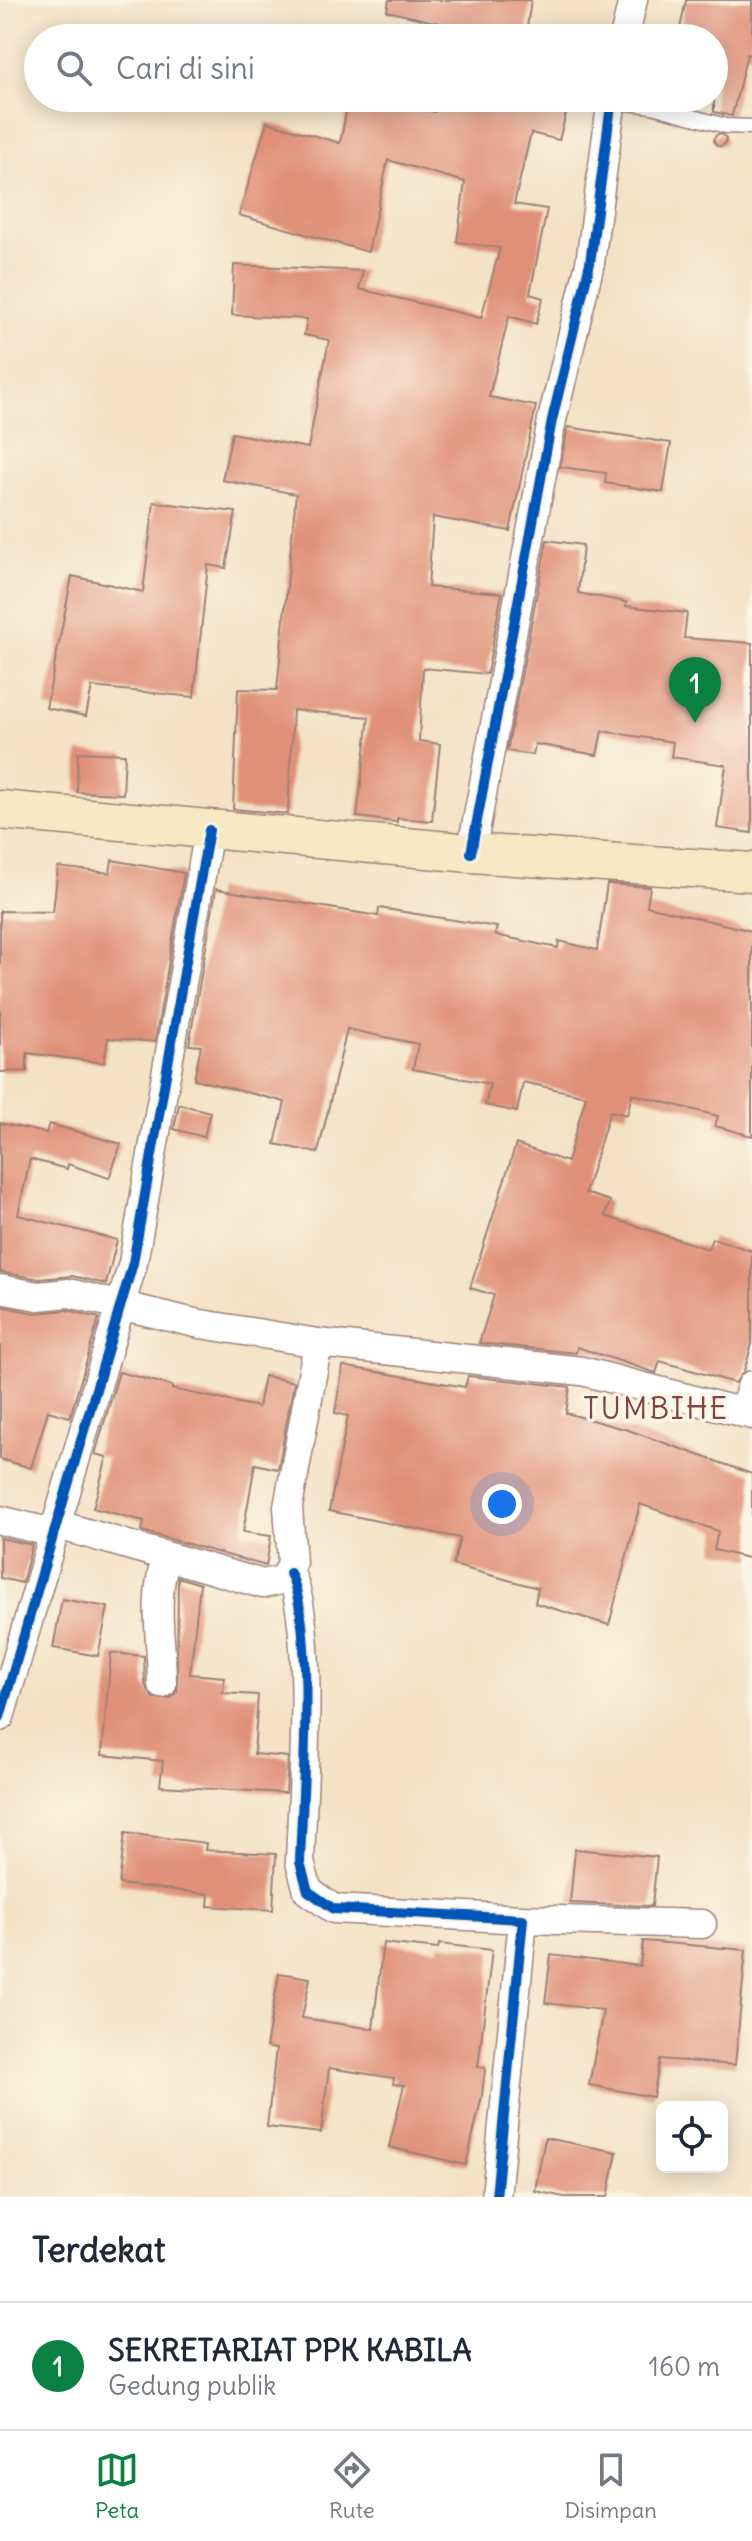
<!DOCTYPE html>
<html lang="id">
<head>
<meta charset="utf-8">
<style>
  body { margin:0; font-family:Delius,sans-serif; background:#f2f2f3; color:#1f2937 }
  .controls { position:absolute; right:24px; bottom:24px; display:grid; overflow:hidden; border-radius:12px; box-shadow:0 4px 20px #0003 }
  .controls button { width:72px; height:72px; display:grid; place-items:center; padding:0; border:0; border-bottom:2px solid #e0e1e3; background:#fff; color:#1f2937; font:40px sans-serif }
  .you { position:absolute; left:502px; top:1504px; width:28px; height:28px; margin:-20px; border:6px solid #fff; border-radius:50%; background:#1a73e8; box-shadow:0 0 0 12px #1a73e833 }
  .badge { display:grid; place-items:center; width:52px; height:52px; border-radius:50%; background:#0b8043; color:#fff; font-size:26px; font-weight:700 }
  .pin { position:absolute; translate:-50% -66px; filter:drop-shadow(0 2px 4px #0008) }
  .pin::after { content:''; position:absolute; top:42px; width:28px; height:24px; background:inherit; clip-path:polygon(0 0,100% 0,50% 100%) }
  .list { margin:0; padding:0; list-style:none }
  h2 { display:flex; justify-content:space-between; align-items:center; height:104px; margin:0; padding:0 32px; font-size:34px }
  h2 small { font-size:26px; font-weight:400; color:#747a83 }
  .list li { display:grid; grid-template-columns:52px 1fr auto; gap:24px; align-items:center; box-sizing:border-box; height:128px; padding:0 32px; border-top:2px solid #e0e1e3 }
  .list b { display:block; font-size:30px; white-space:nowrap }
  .list p { margin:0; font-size:26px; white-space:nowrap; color:#747a83 }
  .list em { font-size:26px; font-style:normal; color:#747a83 }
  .icon { flex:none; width:44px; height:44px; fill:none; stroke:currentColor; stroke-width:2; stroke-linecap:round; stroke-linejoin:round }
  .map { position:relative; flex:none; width:752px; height:2197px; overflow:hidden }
  .search { position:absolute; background:#fff; box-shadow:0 4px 20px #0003; left:24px; right:24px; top:24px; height:88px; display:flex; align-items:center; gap:20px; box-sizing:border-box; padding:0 28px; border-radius:44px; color:#747a83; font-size:30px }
  .sheet { height:232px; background:#fff }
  nav { display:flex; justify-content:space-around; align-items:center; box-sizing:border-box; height:112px; border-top:2px solid #e0e1e3; background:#fff; font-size:22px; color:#747a83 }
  nav a { display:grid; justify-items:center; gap:4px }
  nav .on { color:#0b8043 }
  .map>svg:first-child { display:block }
</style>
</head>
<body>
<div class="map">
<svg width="752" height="2197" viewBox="0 0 752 2197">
  <rect width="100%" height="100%" fill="#fcf5e5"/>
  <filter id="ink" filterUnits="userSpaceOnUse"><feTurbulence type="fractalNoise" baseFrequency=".0125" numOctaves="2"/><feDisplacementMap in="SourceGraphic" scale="16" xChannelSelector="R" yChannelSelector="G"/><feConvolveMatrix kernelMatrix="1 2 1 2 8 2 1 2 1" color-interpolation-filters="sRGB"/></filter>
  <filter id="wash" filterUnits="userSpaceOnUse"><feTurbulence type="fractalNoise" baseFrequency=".006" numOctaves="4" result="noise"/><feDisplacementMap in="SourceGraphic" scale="32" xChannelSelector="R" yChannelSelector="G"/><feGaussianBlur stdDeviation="1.8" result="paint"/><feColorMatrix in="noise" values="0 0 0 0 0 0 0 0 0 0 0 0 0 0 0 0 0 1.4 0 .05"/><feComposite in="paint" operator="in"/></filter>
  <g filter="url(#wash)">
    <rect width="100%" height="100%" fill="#f3e2c5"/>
    <g id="blocks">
      <path fill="#e09078" d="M389,0H531L526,34L483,27L481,33L387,11Z
        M686,0H752V56L747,54L732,116L714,112V38H678Z
        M349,98L435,112L440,98H570L559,140L531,133L514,204L547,209L530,294L543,298L536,324L509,316L489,397L536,406L510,531L433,517L428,587L502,593L487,674L423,668L419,741L440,744L432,821L397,818V822L357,817L369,717L293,710L288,814L233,809L238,689L277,690L296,494L222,480L232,433L308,448L329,340L304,335L307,319L232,315L234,265L363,271L359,289L481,318L500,248L457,242L465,182L388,160L368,252L239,215L267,122L340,143Z
        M714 140a6 6 0 1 1 12 0a6 6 0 1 1-12 0Z
        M568,427L671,443L663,492L605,483L606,473L560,467Z
        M154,502L236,512L226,568L208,565L194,697L92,687L86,716L46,708L72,576L143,592Z
        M547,540L583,545L578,593L626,602V606L687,613L684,638L752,643V833L717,828L726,765L671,757L673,742L602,731L597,755L535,744L533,755L507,751Z
        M78,752L125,754L123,794L77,792Z
        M112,860L184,873L155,1042L108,1038L104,1063L27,1053V1071L0,1072V911L53,912L58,867L110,873Z
        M607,884L650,887L647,906L752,931V1136L715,1126L718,1116L632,1094L627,1115L610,1111L585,1193L610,1201L605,1216L708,1249L712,1238L752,1251V1344L744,1371L735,1383L660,1361L656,1373L577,1347L576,1353L479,1343L494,1295L470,1288L516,1144L567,1162L586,1096L523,1082L517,1112L485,1105L490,1084L413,1069L418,1044L347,1029L318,1153L275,1144L285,1102L194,1079L201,1046L189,1045L216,889L378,916L379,908L497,927L495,935L558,948L559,941L597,950Z
        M179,1104L210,1112L204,1137L174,1129Z
        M0,1123L46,1133L49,1124L121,1144L109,1178L68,1164L67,1169L30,1159L18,1215L117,1240L106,1284L72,1276L39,1279L0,1272Z
        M0,1306L35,1313L68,1310L99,1318L70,1417L48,1411L31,1468L0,1459Z
        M343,1366L465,1387L468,1376L570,1387L566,1413L628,1430L752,1474V1559L714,1550L718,1531L640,1504L609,1625L535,1603L538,1588L453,1565L460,1538L329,1511L348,1416L335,1413Z
        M119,1372L172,1386V1389L258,1407L264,1376L294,1382L278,1469L255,1464L243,1532L271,1536L266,1566L142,1531L144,1521L93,1508L107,1457L95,1454Z
        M0,1538L32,1545L22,1583L0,1578Z
        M178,1577L200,1584L190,1674L224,1677L223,1693L258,1695L254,1754L288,1757L286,1793L160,1786L163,1761L102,1755L111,1653L144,1656L145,1685L153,1698L170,1699L177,1691Z
        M62,1599L108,1607L98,1656L53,1648Z
        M125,1833L206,1843L205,1850L276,1854L273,1910L208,1906L209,1894L119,1884Z
        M575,1849L657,1857L652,1906L570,1903Z
        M643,1941L746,1950L735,2065L660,2059L653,2097L589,2085L603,2010L545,2003L551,1955L640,1966Z
        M383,1943L438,1949L439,1944L492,1950L478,2067L485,2068L482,2096L466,2165L389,2147L404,2085L393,2084L394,2078L329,2068L321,2133L267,2127L276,2049L266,2047L279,1973L310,1978L302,2018L373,2029Z
        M545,2138L617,2152L608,2197H564L535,2191Z"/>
    </g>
  </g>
  <g filter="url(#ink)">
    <use href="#blocks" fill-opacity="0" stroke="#9e8078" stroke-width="2"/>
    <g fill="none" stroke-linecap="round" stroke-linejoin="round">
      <defs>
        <path id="service" d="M612,101L652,106L726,126L752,127"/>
        <path id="minor" d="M624,38L633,0
          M471,853L552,420L590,263L612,98
          M0,1289L38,1296L69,1293L195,1323L318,1343L582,1371L752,1415
          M743,1413L752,1385
          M0,1520L53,1533
          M55,1524L263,1584L285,1579L292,1562L288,1507L318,1343
          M290,1573C316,1628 302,1795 300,1862L308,1891L334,1909L523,1919L496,2197
          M162,1684C162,1638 152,1603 166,1557
          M0,1717L133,1263L209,830
          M523,1919L702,1924"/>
        <path id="secondary" d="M0,810L471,853L752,872"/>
      </defs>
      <use href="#service" stroke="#9e8078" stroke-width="17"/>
      <use href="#minor" stroke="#9e8078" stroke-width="31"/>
      <use href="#secondary" stroke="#9e8078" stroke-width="41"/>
      <use href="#service" stroke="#fff" stroke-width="14"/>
      <use href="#minor" stroke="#fff" stroke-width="28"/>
      <use href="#secondary" stroke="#f7e9c3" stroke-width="38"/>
      <defs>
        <path id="cycleway" d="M471,853L552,420L590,263L612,98
          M290,1573C316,1628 302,1795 300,1862L308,1891L334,1909L523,1919L496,2197
          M0,1717L133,1263L209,830"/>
      </defs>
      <use href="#cycleway" stroke="#fcf5e5" stroke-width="15"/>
      <use href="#cycleway" stroke="#0057b8" stroke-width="10"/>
    </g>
  </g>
  <g text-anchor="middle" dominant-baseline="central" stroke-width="7" stroke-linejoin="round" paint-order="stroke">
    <g font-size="30" letter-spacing="2" fill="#7e4746" stroke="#fcf5e5">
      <text x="656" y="1408">TUMBIHE</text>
    </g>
  </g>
</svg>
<div class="controls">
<button><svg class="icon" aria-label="locate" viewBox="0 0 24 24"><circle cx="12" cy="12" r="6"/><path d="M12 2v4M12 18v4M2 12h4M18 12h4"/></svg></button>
</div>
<div class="you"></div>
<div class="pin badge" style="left:695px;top:723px">1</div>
<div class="search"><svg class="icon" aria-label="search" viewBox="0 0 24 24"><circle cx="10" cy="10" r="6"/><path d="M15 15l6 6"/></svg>Cari di sini</div>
</div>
<section class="sheet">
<h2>Terdekat<small></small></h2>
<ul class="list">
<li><span class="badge">1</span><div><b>SEKRETARIAT PPK KABILA</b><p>Gedung publik</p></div><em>160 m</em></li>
</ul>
</section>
<nav>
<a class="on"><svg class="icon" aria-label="map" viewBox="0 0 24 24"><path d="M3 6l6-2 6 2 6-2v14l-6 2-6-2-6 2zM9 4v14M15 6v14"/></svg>Peta</a>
<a><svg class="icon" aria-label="directions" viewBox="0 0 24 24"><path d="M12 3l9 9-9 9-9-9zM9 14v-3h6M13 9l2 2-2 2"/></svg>Rute</a>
<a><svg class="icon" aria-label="saved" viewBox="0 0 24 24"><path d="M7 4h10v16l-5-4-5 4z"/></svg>Disimpan</a>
</nav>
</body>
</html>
